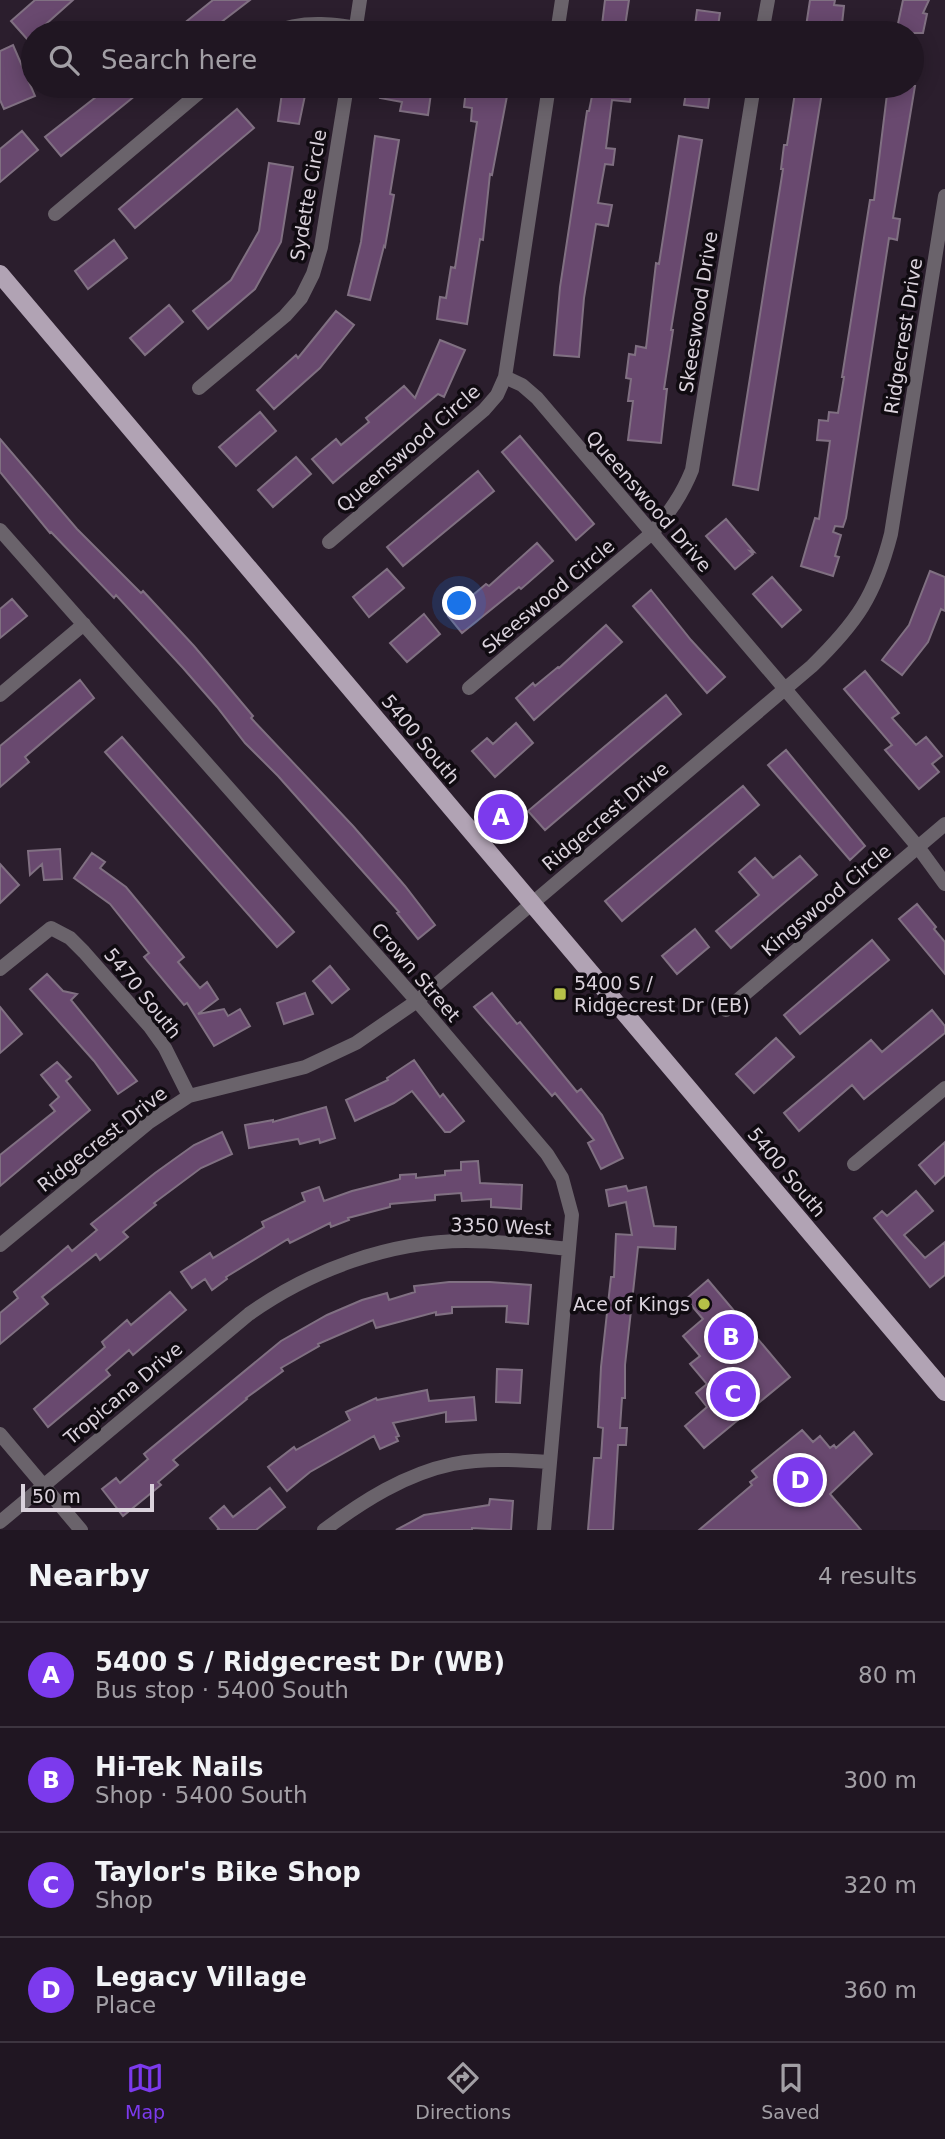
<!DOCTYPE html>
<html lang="en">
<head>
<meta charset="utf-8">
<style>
  body { margin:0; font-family:"DejaVu Sans",sans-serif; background:#2d232f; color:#f1f3f6 }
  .scale { position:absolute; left:21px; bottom:18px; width:133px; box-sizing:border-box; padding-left:7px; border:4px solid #dad2dc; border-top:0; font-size:19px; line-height:24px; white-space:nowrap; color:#dad2dc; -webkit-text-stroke:5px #100b11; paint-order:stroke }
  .you { position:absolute; left:460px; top:604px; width:24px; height:24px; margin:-18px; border:5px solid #fff; border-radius:50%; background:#1a73e8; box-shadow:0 0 0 10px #1a73e833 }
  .badge { display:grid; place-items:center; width:46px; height:46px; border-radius:50%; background:#7c3aed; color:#fff; font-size:23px; font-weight:700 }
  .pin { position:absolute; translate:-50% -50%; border:4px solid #fff; box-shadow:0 2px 7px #0006 }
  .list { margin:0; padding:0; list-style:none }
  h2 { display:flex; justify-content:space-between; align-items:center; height:91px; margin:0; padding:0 28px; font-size:30px }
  h2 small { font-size:23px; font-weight:400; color:#a29fa5 }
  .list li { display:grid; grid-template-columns:46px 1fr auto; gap:21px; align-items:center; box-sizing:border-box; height:105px; padding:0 28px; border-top:2px solid #3d3540 }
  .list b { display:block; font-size:26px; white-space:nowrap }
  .list p { margin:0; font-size:23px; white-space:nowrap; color:#a29fa5 }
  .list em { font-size:23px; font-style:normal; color:#a29fa5 }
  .icon { flex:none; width:38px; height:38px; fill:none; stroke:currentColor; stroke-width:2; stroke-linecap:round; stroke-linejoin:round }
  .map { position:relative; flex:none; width:945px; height:1530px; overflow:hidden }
  .search { position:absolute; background:#201622; box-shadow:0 4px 18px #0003; left:21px; right:21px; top:21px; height:77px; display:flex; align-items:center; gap:18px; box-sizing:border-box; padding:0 24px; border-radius:38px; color:#a29fa5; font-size:26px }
  .sheet { height:511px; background:#201622 }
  nav { display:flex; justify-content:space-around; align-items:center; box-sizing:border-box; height:98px; border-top:2px solid #3d3540; background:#201622; font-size:19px; color:#a29fa5 }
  nav a { display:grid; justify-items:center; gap:4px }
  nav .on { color:#7c3aed }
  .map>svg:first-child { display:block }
</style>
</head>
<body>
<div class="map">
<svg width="945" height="1530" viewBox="0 0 945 1530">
  <rect width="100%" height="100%" fill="#2b1e2d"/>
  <path fill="#69496f" stroke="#807082" stroke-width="2" d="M35,0H73L28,40L11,21Z
    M213,0H250L207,33H172Z
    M605,0H629L624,33H601Z
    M810,0H835L834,5L844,6L842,24L832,22L831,33H805Z
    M903,0H929L923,13L927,14L923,33H896Z
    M697,10L720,13L717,33H694Z
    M13,45L35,96L4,109L0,100V51Z
    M110,86H147L61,156L45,137Z
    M283,86H307L299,124L278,121Z
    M382,86H432L428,115L400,111L402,102L380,98Z
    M575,86H632L630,102L612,100L606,148L615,149L613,165L605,164L598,203L612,205L608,226L596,224L584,298L579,357L554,355L560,287L587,111H589L592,96L575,94Z
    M687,86H711L708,108L684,105Z
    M796,86H823L758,490L733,485L783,169H781L784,145H787Z
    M888,86H915L893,218L900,219L897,240L889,238L846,518L843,527L835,526L833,532L841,535L835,556L839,557L833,576L801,566L815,518L819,519L830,441L817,440L819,420L828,421L829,412L838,413L844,377H842L870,200H874Z
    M466,90L507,96L492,175L490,174L483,240L480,239L467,324L437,319L440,297L446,298L451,267L455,268L477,122L471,121L472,108L464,107Z
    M237,109L254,128L135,228L119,209Z
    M22,131L38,150L0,182V149Z
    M375,136L399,140L390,194L394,195L385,247L384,246L370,300L348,295L361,242Z
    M679,136L702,140L671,330H673L664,389H667L661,443L628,440L633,401H628L631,379L626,378L629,354L635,355L636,346L646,348L656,263L659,264Z
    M269,163L293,167L281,242L255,289L208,329L193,311L231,280L259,231Z
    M114,240L127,258L88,289L75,271Z
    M169,305L183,322L145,355L130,338Z
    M336,311L354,325L320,368L274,409L257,390L296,355L298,358Z
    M440,340L465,350L444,397L438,394L333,483L312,459L336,439L341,445L369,422L366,418L404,386L415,398Z
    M260,412L276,431L236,466L219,447Z
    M520,436L594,524L576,540L502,452Z
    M0,439L77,529L141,593L143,591L194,646L253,716L251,718L353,826L405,886L435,925L418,939L397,913L399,912L278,776L245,743L217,707L183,668L116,595L114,598L51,532L50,533L0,472Z
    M296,457L311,474L273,507L258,490Z
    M478,471L494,491L403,566L387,547Z
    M726,519L754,552L750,551L753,554L735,569L706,536Z
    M537,543L553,561L521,589L519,587L462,633L448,616L486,584L489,586Z
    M387,569L404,588L369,617L353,597Z
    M930,571L945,577V611L941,609L928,642L902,675L882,660L909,625Z
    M772,577L801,610L782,627L753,594Z
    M651,590L691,640L725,677L707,693L633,606Z
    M12,599L27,616L0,638V609Z
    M424,614L440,634L407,662L390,643Z
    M606,625L622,642L534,720L516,698L533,683L535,686L558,667L559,668Z
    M865,671L899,713L892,718L916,745L926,737L942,756L932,764L939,772L919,789L885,750L892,745L844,689Z
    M80,680L94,698L25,757L29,762L0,787V746Z
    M666,695L681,714L545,830L528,811Z
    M516,723L533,743L495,777L472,751L487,738L493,744Z
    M122,737L294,932L277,947L105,752Z
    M786,750L865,846L850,860L768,765Z
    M743,786L759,805L622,921L605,901Z
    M60,849L62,879L44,880L42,864L30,875L28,851Z
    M92,853L105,862L100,868L126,887L184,957L178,962L200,988L207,982L218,999L198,1014L224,1009L228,1016L240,1009L250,1026L214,1046L187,1003L184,1005L144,957L149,953L110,904L74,878Z
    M800,856L817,875L731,948L716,931L759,895L739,872L755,858L773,878Z
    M0,864L19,885L0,903Z
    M917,904L936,927L934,929L945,942V974L899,919Z
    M695,929L709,947L677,974L662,956Z
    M872,940L889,960L800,1034L784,1015Z
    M330,966L349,989L332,1003L313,981Z
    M47,974L63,991L77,994L71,1000L137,1081L118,1094L94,1061L30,989Z
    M305,993L313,1014L284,1024L277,1003Z
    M492,993L517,1024L520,1022L577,1092L581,1089L602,1115L623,1158L601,1169L588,1143L594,1140L555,1093L552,1096L474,1007Z
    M0,1007L22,1034L0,1053Z
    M932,1010L945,1026V1033L864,1099L852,1085L799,1131L784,1113L871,1040L882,1052Z
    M776,1038L794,1057L754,1093L736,1074Z
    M414,1060L440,1097L443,1094L464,1121L450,1132H445L412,1091L394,1103L355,1121L346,1100L388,1080L387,1078Z
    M57,1062L71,1077L66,1081L90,1110L0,1186V1155L55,1111L50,1105L59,1097L41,1075Z
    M326,1107L335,1138L320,1143L319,1139L300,1144L298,1139L249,1148L245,1125L273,1120V1122Z
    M222,1132L232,1154L201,1168L154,1203L156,1205L123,1232L128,1237L100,1260L96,1254L42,1297L48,1304L0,1344V1313L18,1298L14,1292L68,1246L72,1251L97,1230L91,1224L155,1173L194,1145Z
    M945,1142V1175L935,1184L919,1165Z
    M478,1161L480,1183L522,1185L521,1209L491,1207V1199L462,1201L461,1193L435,1195V1200L390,1204V1207L348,1218L349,1220L331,1227L330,1223L290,1243L288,1239L226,1277L227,1279L212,1290L205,1279L192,1288L181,1272L210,1253L213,1258L264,1227L262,1222L305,1201L302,1193L319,1187L324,1201L352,1191L400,1179V1175L416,1174V1178L445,1175V1171L461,1170V1162Z
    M626,1186L628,1191L646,1187L654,1226L676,1227L675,1249L638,1247L625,1365V1398H622L620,1428H627L626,1445H618L613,1530H588L594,1458H601L603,1428L598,1427L601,1367L611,1277H614L616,1234L632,1235L626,1202L609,1206L606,1190Z
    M916,1191L933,1211L904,1235L925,1258L945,1242V1275L930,1287L874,1218L882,1211L887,1216Z
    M708,1280L790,1377L704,1448L685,1426L707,1407L696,1393L707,1384L690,1364L700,1356L683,1336L703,1319L686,1299Z
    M449,1282H490L531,1285L528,1324L506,1322L507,1306L452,1307V1313L436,1315V1312L376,1328L373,1320L318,1344L319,1346L281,1368L283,1371L246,1398L247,1399L173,1460L178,1465L158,1482L161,1485L123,1516L102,1489L116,1478L120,1483L148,1459L144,1454L281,1341L327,1315L362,1300L387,1293L389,1300L415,1292L414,1286Z
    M170,1292L186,1310L133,1355L129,1350L106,1370L110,1375L48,1427L34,1409L105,1347L102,1342L127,1320L131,1325Z
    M497,1369L522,1370L520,1403L496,1402Z
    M427,1390L429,1401L474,1397L476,1420L446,1422V1412L393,1423L399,1436L396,1437L398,1441L380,1449L374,1436L310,1472L287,1491L268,1467L294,1447L296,1450L350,1420L346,1412L376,1398L377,1400Z
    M802,1430L813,1442L820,1436L830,1448L834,1445L836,1448L854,1432L872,1454L830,1494L861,1530H699L752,1485L750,1482L757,1477L752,1471Z
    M270,1488L285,1507L256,1530H217L219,1529L210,1518L224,1506L233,1517Z
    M490,1499L513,1501L511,1530L472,1528V1530H396L424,1515L489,1505Z"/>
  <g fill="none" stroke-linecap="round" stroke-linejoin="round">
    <path stroke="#6a636b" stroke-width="14" d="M272,33C309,16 350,27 388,33
      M355,33L360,0
      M557,33L562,0
      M762,33L768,0
      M55,214L207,86
      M505,377L522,385L537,398L785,689L918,847L945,884
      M199,388L285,316L301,298L313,274L321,247L347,86
      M0,530L417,1001L547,1154L562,1178L572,1215L544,1530
      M329,542L484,410L497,395L505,377L549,86
      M469,688L652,533C669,513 682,495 692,470L754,86
      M0,695L84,624
      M0,969L51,928L70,938L84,952L150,1027L165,1048L189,1096
      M726,1010L945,824
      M854,1164L945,1088
      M0,1245L148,1123L189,1096L305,1067L356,1043L417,1001L812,666C857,622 875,596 891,534L945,196
      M0,1434L81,1530
      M0,1522L249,1314C311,1270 390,1241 466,1241C500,1241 535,1245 569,1249
      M324,1530C363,1501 405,1474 453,1464C484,1458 518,1460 549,1462"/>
    <path stroke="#b1a3b4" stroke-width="18" d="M0,274L945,1392"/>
  </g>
  <g fill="#b6c148" stroke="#100b11" stroke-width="2.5">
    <rect x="553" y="987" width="14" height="14" rx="3.5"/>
    <circle cx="704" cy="1304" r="7"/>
  </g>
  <g text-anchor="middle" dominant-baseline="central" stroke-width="7" stroke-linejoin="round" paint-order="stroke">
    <g font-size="19" fill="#dad2dc" stroke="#100b11">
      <text transform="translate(308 195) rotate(-80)">Sydette Circle</text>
      <text transform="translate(698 312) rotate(-81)">Skeeswood Drive</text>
      <text transform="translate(903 336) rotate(-81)">Ridgecrest Drive</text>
      <text transform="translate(408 448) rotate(-41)">Queenswood Circle</text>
      <text transform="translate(649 501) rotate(49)">Queenswood Drive</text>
      <text transform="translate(548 596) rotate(-40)">Skeeswood Circle</text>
      <text transform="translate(421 739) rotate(50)">5400 South</text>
      <text transform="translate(605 816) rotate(-40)">Ridgecrest Drive</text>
      <text transform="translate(826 900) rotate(-40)">Kingswood Circle</text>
      <text transform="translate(416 972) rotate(49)">Crown Street</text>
      <text transform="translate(143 993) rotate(51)">5470 South</text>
      <text transform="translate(102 1139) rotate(-38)">Ridgecrest Drive</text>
      <text transform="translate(787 1172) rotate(50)">5400 South</text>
      <text transform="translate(501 1226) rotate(2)">3350 West</text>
      <text transform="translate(123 1393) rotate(-40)">Tropicana Drive</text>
    </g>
    <g font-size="19" fill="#dad2dc" stroke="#100b11" text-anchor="start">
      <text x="574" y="983">5400 S /<tspan x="574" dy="22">Ridgecrest Dr (EB)</tspan></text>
      <text x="690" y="1304" text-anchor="end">Ace of Kings</text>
    </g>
  </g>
</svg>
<div class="scale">50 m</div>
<div class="you"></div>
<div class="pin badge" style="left:501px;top:817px">A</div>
<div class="pin badge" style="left:731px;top:1337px">B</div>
<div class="pin badge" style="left:733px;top:1394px">C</div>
<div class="pin badge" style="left:800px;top:1480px">D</div>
<div class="search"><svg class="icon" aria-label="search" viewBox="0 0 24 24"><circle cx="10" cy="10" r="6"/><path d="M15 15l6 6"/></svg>Search here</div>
</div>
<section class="sheet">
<h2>Nearby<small>4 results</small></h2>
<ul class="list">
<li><span class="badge">A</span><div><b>5400 S / Ridgecrest Dr (WB)</b><p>Bus stop · 5400 South</p></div><em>80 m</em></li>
<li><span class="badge">B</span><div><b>Hi-Tek Nails</b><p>Shop · 5400 South</p></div><em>300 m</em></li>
<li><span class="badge">C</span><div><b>Taylor's Bike Shop</b><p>Shop</p></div><em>320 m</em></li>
<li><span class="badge">D</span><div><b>Legacy Village</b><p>Place</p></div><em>360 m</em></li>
</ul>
</section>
<nav>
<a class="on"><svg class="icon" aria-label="map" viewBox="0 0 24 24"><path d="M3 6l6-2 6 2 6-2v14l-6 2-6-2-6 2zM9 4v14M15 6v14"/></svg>Map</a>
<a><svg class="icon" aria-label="directions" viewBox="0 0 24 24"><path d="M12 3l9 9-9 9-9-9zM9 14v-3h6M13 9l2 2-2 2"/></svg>Directions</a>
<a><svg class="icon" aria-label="saved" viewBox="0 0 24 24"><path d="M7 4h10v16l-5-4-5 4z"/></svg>Saved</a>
</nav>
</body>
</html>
